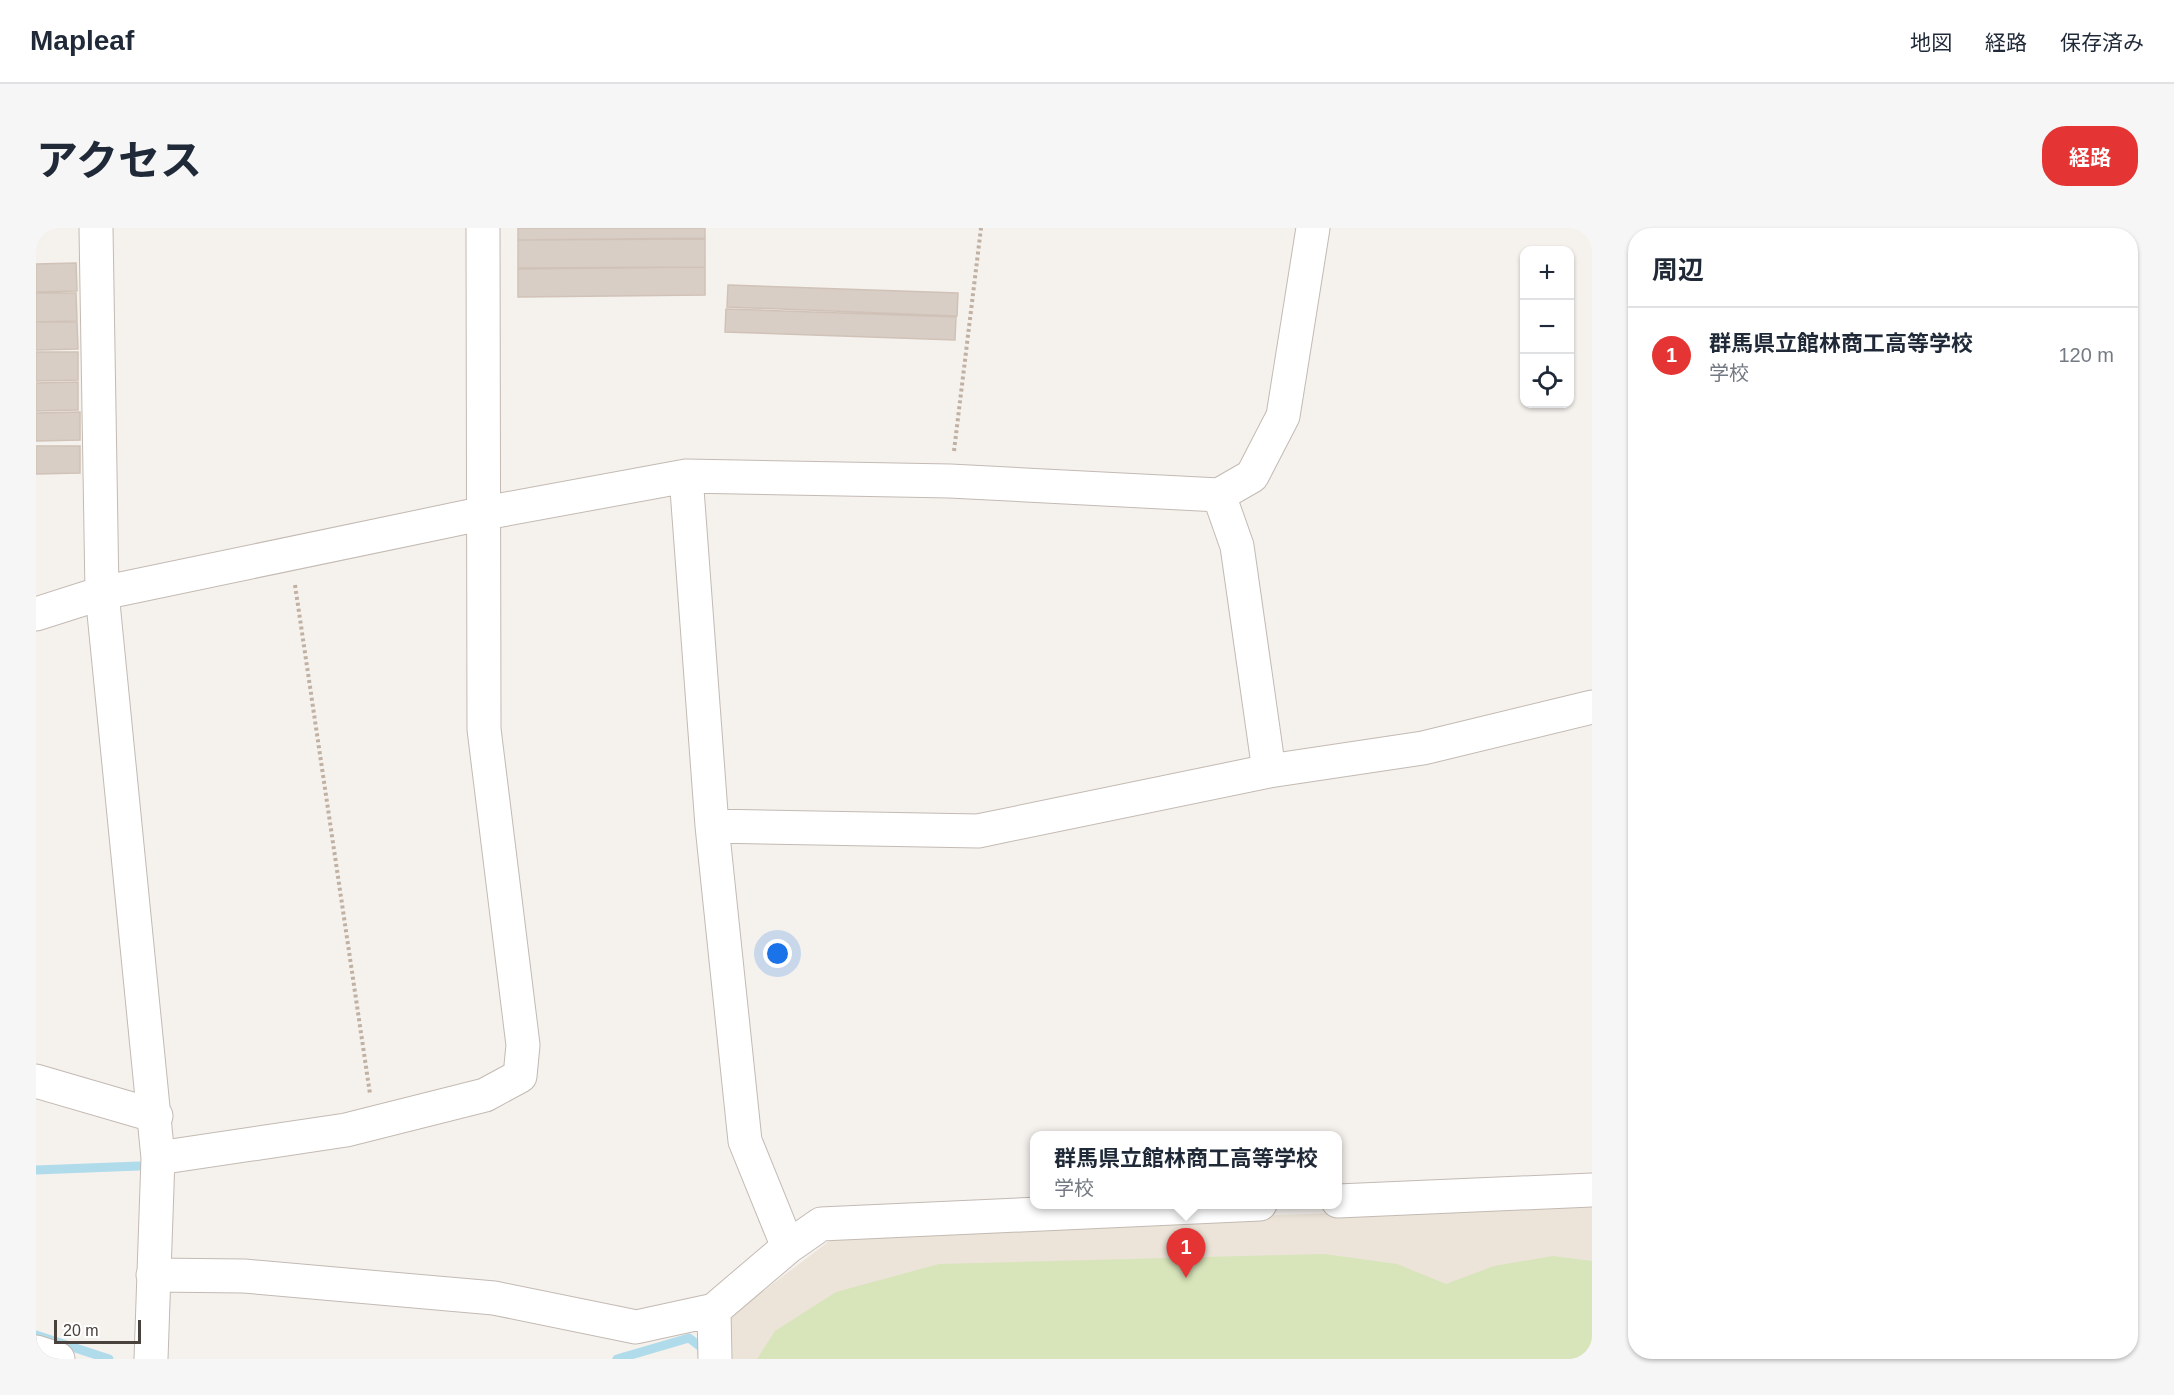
<!DOCTYPE html>
<html lang="ja">
<head>
<meta charset="utf-8">
<style>
  body { margin:0; font-family:Helvetica,"Noto Sans JP",sans-serif; background:#f6f6f7; color:#1f2937 }
  .controls { position:absolute; right:18px; top:18px; display:grid; overflow:hidden; border-radius:12px; box-shadow:0 2px 4px #0004 }
  .controls button { width:54px; height:54px; display:grid; place-items:center; padding:0; border:0; border-bottom:2px solid #e0e1e3; background:#fff; color:#1f2937; font:30px sans-serif }
  .scale { position:absolute; left:18px; bottom:15px; width:87px; box-sizing:border-box; padding-left:6px; border:3px solid #49413b; border-top:0; font-size:16px; line-height:21px; white-space:nowrap; color:#49413b; -webkit-text-stroke:4px #fff; paint-order:stroke }
  .you { position:absolute; left:742px; top:726px; width:21px; height:21px; margin:-15px; border:4px solid #fff; border-radius:50%; background:#1a73e8; box-shadow:0 0 0 9px #1a73e833 }
  .badge { display:grid; place-items:center; width:39px; height:39px; border-radius:50%; background:#e53434; color:#fff; font-size:20px; font-weight:700 }
  .pin { position:absolute; translate:-50% -50px; filter:drop-shadow(0 2px 3px #0008) }
  .pin::after { content:''; position:absolute; top:32px; width:21px; height:18px; background:inherit; clip-path:polygon(0 0,100% 0,50% 100%) }
  .popup { position:absolute; left:994px; top:903px; width:312px; height:78px; box-sizing:border-box; display:grid; place-content:center; border-radius:12px; background:#fff; filter:drop-shadow(0 2px 4px #0005); font-size:20px; white-space:nowrap; color:#747a83 }
  .popup b { font-size:22px; color:#1f2937 }
  .popup::after { content:''; position:absolute; left:50%; top:100%; margin-left:-12px; border:12px solid transparent; border-top-color:#fff }
  .list { margin:0; padding:0; list-style:none }
  h2 { display:flex; justify-content:space-between; align-items:center; height:78px; margin:0; padding:0 24px; font-size:26px }
  h2 small { font-size:20px; font-weight:400; color:#747a83 }
  .list li { display:grid; grid-template-columns:39px 1fr auto; gap:18px; align-items:center; box-sizing:border-box; height:96px; padding:0 24px; border-top:2px solid #e0e1e3 }
  .list b { display:block; font-size:22px; white-space:nowrap }
  .list p { margin:0; font-size:20px; white-space:nowrap; color:#747a83 }
  .list em { font-size:20px; font-style:normal; color:#747a83 }
  .icon { flex:none; width:33px; height:33px; fill:none; stroke:currentColor; stroke-width:2; stroke-linecap:round; stroke-linejoin:round }
  .map { position:relative; flex:none; width:1556px; height:1131px; overflow:hidden; border-radius:24px }
  header { display:flex; align-items:center; gap:36px; box-sizing:border-box; height:84px; padding:0 30px; background:#fff; border-bottom:2px solid #e0e1e3 }
  header strong { font-size:28px }
  nav { display:flex; gap:33px; margin-inline-start:auto; font-size:21px }
  .intro { display:flex; align-items:center; justify-content:space-between; box-sizing:border-box; height:144px; padding:0 36px }
  h1 { margin:0; font-size:42px }
  .button { padding:15px 27px; border-radius:24px; background:#e53434; color:#fff; font-size:21px; font-weight:700 }
  main { display:flex; gap:36px; padding:0 36px }
  aside { flex:1; background:#fff; border-radius:24px; box-shadow:0 2px 4px #0004 }
  .map>svg:first-child { display:block }
</style>
</head>
<body>
<header>
<strong>Mapleaf</strong>
<nav><a>地図</a><a>経路</a><a>保存済み</a></nav>
</header>
<div class="intro"><h1>アクセス</h1><a class="button">経路</a></div>
<main>
<div class="map">
<svg width="1556" height="1131" viewBox="0 0 1556 1131">
  <rect width="100%" height="100%" fill="#f5f1ed"/>
  <path fill="#ece4d8" d="M1556,976V1131H685L693,1089L796,1011L893,999Z"/>
  <path fill="#d8e4ba" d="M1288,1026L1361,1036L1410,1056L1458,1038L1517,1028L1556,1033V1131H721L739,1103L800,1064L903,1036Z"/>
  <g fill="none" stroke-linecap="round" stroke-linejoin="round">
    <path stroke="#b0dbea" stroke-width="9" d="M0,942L103,938
      M0,1107L73,1131
      M581,1131L653,1110L666,1120V1126"/>
  </g>
  <path fill="#d8cec6" stroke="#d0c2b7" stroke-width="1.5" d="M482,0H669V10L482,12Z
    M669,11V39L482,40V12Z
    M40,35L41,63L0,64V36Z
    M669,39V67L482,69V41Z
    M692,57L922,65L921,88L691,79Z
    M0,65H40L41,93L0,94Z
    M690,81L920,89L919,112L689,104Z
    M0,94H41L42,121L0,122Z
    M0,124H42V152L0,153Z
    M42,154V182L0,183V155Z
    M44,184V212L0,213V185Z
    M0,218H44V245L0,246Z"/>
  <g fill="none" stroke-linecap="round" stroke-linejoin="round">
    <defs>
      <path id="minor" d="M60,0L66,365L122,930L115,1131
        M650,248L676,598L709,913L752,1019
        M1183,267L1201,318L1233,543
        M0,386L66,365L449,285L650,248L914,253L1183,267L1216,248L1247,188L1277,0
        M676,598L942,603L1233,543L1387,520L1556,479
        M0,853L120,888
        M122,930L310,902L449,867L484,848L487,817L448,501L447,0
        M1302,973L1556,962
        M117,1047L208,1048L458,1070L600,1099L678,1082L752,1019L785,996L1224,976
        M678,1082L679,1131
        M0,1124L22,1131"/>
    </defs>
    <use href="#minor" stroke="#c3bab3" stroke-width="35"/>
    <path stroke="#c0b1a3" stroke-width="4" stroke-dasharray="3 3" stroke-linecap="butt" d="M918,223L945,0
      M259,357L334,866"/>
    <use href="#minor" stroke="#fff" stroke-width="33"/>
  </g>
</svg>
<div class="controls">
<button>+</button>
<button>−</button>
<button><svg class="icon" aria-label="locate" viewBox="0 0 24 24"><circle cx="12" cy="12" r="6"/><path d="M12 2v4M12 18v4M2 12h4M18 12h4"/></svg></button>
</div>
<div class="scale">20 m</div>
<div class="you"></div>
<div class="pin badge" style="left:1150px;top:1050px">1</div>
<div class="popup"><b>群馬県立館林商工高等学校</b>学校</div>
</div>
<aside>
<h2>周辺<small></small></h2>
<ul class="list">
<li><span class="badge">1</span><div><b>群馬県立館林商工高等学校</b><p>学校</p></div><em>120 m</em></li>
</ul>
</aside>
</main>
</body>
</html>
